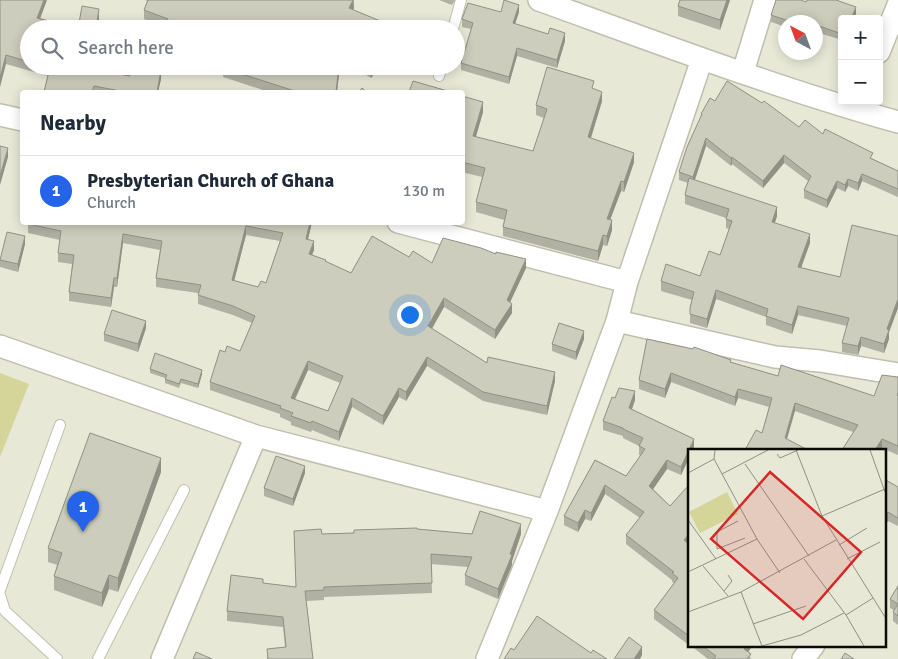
<!DOCTYPE html>
<html lang="en">
<head>
<meta charset="utf-8">
<style>
  body { margin:0; font-family:Signika,sans-serif; background:#f6f6f7; color:#1f2937 }
  .controls { position:absolute; right:15px; top:15px; display:grid; overflow:hidden; border-radius:5px; box-shadow:0 2px 12px #0003 }
  .controls button { width:45px; height:45px; display:grid; place-items:center; padding:0; border:0; border-bottom:1px solid #e0e1e3; background:#fff; color:#1f2937; font:25px sans-serif }
  .compass { position:absolute; left:778px; top:15px; width:45px; height:45px; border-radius:50%; background:#fff; box-shadow:0 2px 12px #0003; rotate:319deg }
  .you { position:absolute; left:409px; top:314px; width:18px; height:18px; margin:-12px; border:4px solid #fff; border-radius:50%; background:#1a73e8; box-shadow:0 0 0 8px #1a73e833 }
  .badge { display:grid; place-items:center; width:32px; height:32px; border-radius:50%; background:#2563eb; color:#fff; font-size:16px; font-weight:700 }
  .pin { position:absolute; translate:-50% -41px; filter:drop-shadow(0 1px 2px #0008) }
  .pin::after { content:''; position:absolute; top:26px; width:18px; height:15px; background:inherit; clip-path:polygon(0 0,100% 0,50% 100%) }
  .list { margin:0; padding:0; list-style:none }
  h2 { display:flex; justify-content:space-between; align-items:center; height:65px; margin:0; padding:0 20px; font-size:21px }
  h2 small { font-size:16px; font-weight:400; color:#747a83 }
  .list li { display:grid; grid-template-columns:32px 1fr auto; gap:15px; align-items:center; box-sizing:border-box; height:70px; padding:0 20px; border-top:1px solid #e0e1e3 }
  .list b { display:block; font-size:19px; white-space:nowrap }
  .list p { margin:0; font-size:16px; white-space:nowrap; color:#747a83 }
  .list em { font-size:16px; font-style:normal; color:#747a83 }
  .icon { flex:none; width:28px; height:28px; fill:none; stroke:currentColor; stroke-width:2; stroke-linecap:round; stroke-linejoin:round }
  .map { position:relative; flex:none; width:898px; height:659px; overflow:hidden }
  .search { position:absolute; background:#fff; box-shadow:0 2px 12px #0003; left:20px; top:20px; width:445px; height:55px; display:flex; align-items:center; gap:12px; box-sizing:border-box; padding:0 18px; border-radius:28px; color:#747a83; font-size:19px }
  .panel { position:absolute; background:#fff; box-shadow:0 2px 12px #0003; left:20px; top:90px; width:445px; height:135px; border-radius:5px }
  .map>svg:first-child { display:block }
</style>
</head>
<body>
<div class="map">
<svg width="898" height="659" viewBox="0 0 898 659">
  <rect width="100%" height="100%" fill="#e8e8d7"/>
  <path fill="#d5d499" d="M0,373L29,384L0,457Z"/>
  <g fill="none" stroke-linecap="round" stroke-linejoin="round">
    <defs>
      <path id="service" d="M453,29L461,0
        M439,76L442,66
        M0,590L60,425
        M0,595L5,611L57,659
        M98,659L184,490"/>
      <path id="minor" d="M539,0C658,43 777,88 898,122
        M879,52L898,5
        M743,72L765,0
        M0,115L22,120
        M398,222L627,282
        M617,321L775,357L820,361L898,374
        M0,346L256,436L162,659
        M256,436L547,511
        M487,659L547,511L617,321L627,282L702,59
        M803,659L814,645"/>
    </defs>
    <use href="#service" stroke="#bfbfaf" stroke-width="12"/>
    <use href="#minor" stroke="#bfbfaf" stroke-width="24"/>
    <use href="#service" stroke="#fff" stroke-width="10"/>
    <use href="#minor" stroke="#fff" stroke-width="21"/>
  </g>
  <path fill="#b0b0a3" fill-rule="evenodd" d="M0,0L40,18L78,29L99,18L98,29H29V66H100L99,70L130,76L161,79L158,92H44L48,76L6,64Z
    M145,0H354V8L353,10L397,29H166V27L144,19V10L147,1Z
    M439,0H455L452,5Z
    M730,0L720,30L678,16V6Z
    M501,12H519L515,24L565,41L557,68L517,56L509,84L461,70V63L471,29L462,27V19Z
    M856,14L842,19V40L816,32V22H786V27L771,22V15Z
    M224,66H340L337,92H269L223,77Z
    M352,66H379L371,78Z
    M594,89L602,101L591,138L634,162L624,192L621,191L610,220L612,230L607,246L603,245L598,261L503,236V227L504,220L476,212V202L482,177L462,172V96L483,112L476,137L533,151L544,118L536,115V105Z
    M715,101L799,127L823,134L873,159L898,171V197L862,181L858,191L848,186L845,192L837,188L827,208L804,198V190L808,181L784,163L763,188L732,164L731,166L706,146L695,180L777,216L775,223L810,243L801,268L840,277L898,236V308L889,332V339L884,353L861,346L858,355L842,352V343L847,326L798,315L792,334L766,325V317L716,299L707,328L690,323V308L692,300L661,291V281L700,276L720,255L729,229L726,228V218L685,204V195L688,183L679,180V172L701,117V114Z
    M28,222H312L308,239L314,250L312,255L351,273L409,257L432,263L526,268L510,302L512,313L495,339L444,307L432,329L487,363L555,381L547,415L483,401L427,366L406,401L399,397L383,425L352,407L339,441L312,430L311,432L291,425V422L280,417V414L210,390V382L225,352L240,351L252,323L233,315L198,304V293L156,287V278L160,250L123,243L117,287H114L111,307L69,301V292L72,264L58,262V253L60,240L28,233ZM246,235L280,241L266,283L258,287L234,281ZM308,370L340,383L328,411L295,400Z
    M25,244L18,272L0,267V258Z
    M146,328L138,352L104,341V334Z
    M584,339L576,360L552,351V344Z
    M647,339L778,376L874,396L896,378L898,377V455L882,448L853,432L795,411L762,433L769,407L738,398L735,406L671,382L665,398L639,389V380Z
    M150,369L202,374L198,388L181,383L179,388L165,383V378L150,373Z
    M615,398L635,400L632,409L694,448L681,475L667,469L653,489L670,506L689,487V645L654,619V610L674,583L672,582V580L626,544V535L640,518L605,494L591,521L585,519L578,532L564,525V516L595,460L626,476L641,456L639,455V446L623,438V436L603,430V421Z
    M161,472L118,592L109,589L102,607L54,590V576L57,565L48,562V548Z
    M305,473L293,506L264,496V488Z
    M884,479L898,487V526L888,521Z
    M417,529L472,534H521L512,561V565L498,599L465,585V575L468,567L431,564L432,593L324,597V600L306,601L313,659H267V649L285,647L283,627L227,621V611L296,587L294,531L322,534L354,533Z
    M898,586V625L893,621V612L894,610L890,608V599Z
    M690,645H753L748,652L751,659H708Z"/>
  <path fill="#909084" d="M44,0H47L37,27V18Z
    M353,0L354,8L349,18V8Z
    M727,0H730L720,30V20Z
    M519,5V12L513,30V23Z
    M856,7V14L854,19H851Z
    M99,9V18L98,29H96Z
    M565,33V41L557,68V60Z
    M517,48V56L509,84V77Z
    M6,55V64L0,87V78Z
    M339,66H340L337,92H336Z
    M373,66H379L371,78V69Z
    M161,70V79L158,92H157Z
    M602,92V101L588,147V137Z
    M483,102V112L473,146V136Z
    M706,138V146L693,185V177Z
    M8,148V157L0,185V176Z
    M634,153V162L624,192V182Z
    M784,155V163L763,188V181Z
    M732,157V164L731,166V158Z
    M862,174V181L858,191V183Z
    M848,179V186L845,192V185Z
    M621,181V191L607,228V219Z
    M837,181V188L827,208V200Z
    M777,207V216L772,231V222Z
    M612,220V230L607,246V236Z
    M310,222H312L306,248V239Z
    M246,226V235L232,289V280Z
    M123,234V243L117,287V278Z
    M810,234V243L798,276V267Z
    M603,235V245L598,261V251Z
    M25,236V244L18,272V264Z
    M314,241V250L309,263V254Z
    M526,259V268L507,309V300Z
    M114,278V287L111,307V298Z
    M716,290V299L707,328V319Z
    M444,298V307L428,335V326Z
    M898,299V308L889,332V339L884,353V344L887,329Z
    M512,304V313L495,339V330Z
    M798,306V315L792,334V325Z
    M146,321V328L138,352V344Z
    M584,331V339L576,360V352Z
    M861,337V346L858,355V346Z
    M427,357V366L406,401V392Z
    M308,361V370L291,407V398Z
    M202,370V374L198,388V384Z
    M555,372V381L547,415V406Z
    M671,373V382L665,398V389Z
    M399,388V397L383,425V416Z
    M738,389V398L735,406V397Z
    M635,391V400L629,417V408Z
    M352,398V407L339,441V432Z
    M795,403V411L785,446V438Z
    M694,439V448L693,450H689V458L681,475V467Z
    M882,439V448L881,450H875Z
    M161,458V472L118,592V578Z
    M667,460V469L649,495V486Z
    M305,466V473L293,506V499Z
    M605,485V494L591,521V513Z
    M585,510V519L578,532V523Z
    M888,512V521L884,527V518Z
    M521,524V534L512,561V565L498,599V589Z
    M689,534V543L684,549V540Z
    M109,575V589L102,607V593Z
    M746,645H753L744,658V649Z
    M642,647V655L640,659H634Z"/>
  <path fill="#cdcdbd" stroke="#909084" fill-rule="evenodd" d="M0,0H44L37,18L78,29L82,6L99,9L96,29H29V62L6,55L0,78Z
    M148,0H353L349,8L397,28L396,29H183L166,22L168,19L144,10Z
    M504,0L519,5L513,23L548,34L550,28L565,33L557,60L517,48L509,77L461,63L473,23L462,19L468,3L501,12Z
    M680,0H727L720,20L678,6Z
    M776,0H801L806,2L807,0H836L856,7L851,19H842V34L816,25V22H792L771,15Z
    M46,66H98L97,70L130,76L132,66H144L161,70L157,92H125L94,86L92,92H44L50,67Z
    M224,66H339L336,92H298L223,68Z
    M547,67L594,81L592,88L602,92L588,137L634,153L624,182L621,181L607,219L612,220L607,236L603,235L598,251L503,227L507,210L476,202L485,168L462,162V96L483,102L473,136L533,151L547,109L536,105Z
    M413,81L451,92H409Z
    M727,81L762,103L764,101L799,127L805,120L823,134L825,129L873,153L870,158L898,171V189L862,174L858,183L848,179L845,185L837,181L827,200L804,190L811,176L784,155L763,181L732,157L731,158L706,138L693,177L679,172L687,147L702,114H701L710,98L715,101Z
    M362,88L367,92H359Z
    M0,146L8,148L0,176Z
    M689,178L777,207L772,222L810,234L798,267L840,277L852,225L898,236V299L887,329L889,330L884,344L861,337L858,346L842,343L849,318L798,306L792,325L766,316L768,309L716,290L707,319L690,314V308L694,292L661,281L666,264L700,276L709,251L720,255L732,221L726,219L729,209L685,195Z
    M28,222H310L306,239L314,241L309,254L326,260L325,261L351,273L372,236L409,257L413,251L432,263L443,238L481,248L496,254V252L526,259L507,300L512,304L495,330L444,298L428,326L487,363L488,357L555,372L547,406L483,392L427,357L406,392L399,388L383,416L352,398L339,432L312,421L311,423L291,416L293,413L280,408L281,406L210,382L220,350L225,352L227,346L240,351L255,316L233,306L198,295L201,285L156,278L162,241L123,234L117,278H114L111,298L69,292L74,255L58,253L61,231L28,224ZM246,226L283,233L266,283L261,281L258,287L232,280ZM308,361L343,376L328,411L291,398Z
    M7,232L25,236L18,264L0,260Z
    M112,310L146,321L138,344L104,334Z
    M559,323L584,331L576,352L552,344Z
    M647,339L693,349L694,347L731,360L730,362L778,376L781,365L874,396L882,375L898,377V392L897,395L898,396V446L882,439L875,450H842L858,425L795,403L785,438L808,450H745L756,430L762,433L772,398L738,389L735,397L671,373L665,389L639,380Z
    M155,353L202,370L198,384L181,379L179,384L165,379L167,375L150,369Z
    M619,388L635,391L629,408L694,439L681,467L667,460L649,486L670,506L688,486L689,487V534L684,540L689,544V636L654,610L678,578L672,573L674,572L626,535L644,512L605,485L591,513L585,510L578,523L564,516L595,460L626,476L645,449L639,446L643,438L623,429V428L603,421L612,397L615,398Z
    M90,433L161,458L118,578L109,575L102,593L54,576L62,553L48,548Z
    M276,456L305,466L293,499L264,488Z
    M884,479L898,487V518L888,512L884,518Z
    M480,511L521,524L510,554L512,555L498,589L465,575L472,557L431,554L432,583L324,587V590L305,591L313,659H268L267,649L286,647L283,617L227,611L231,575L263,579V583L296,587L294,531L321,529L322,534L354,533V530L417,528V529L472,534Z
    M898,586V616L893,612L898,604L890,599Z
    M537,616L591,653L593,650L607,659H504L511,648L514,650Z
    M629,637L642,647L634,659H614Z
    M701,645H746L744,649L751,654L747,659H713L716,656Z
    M196,652L212,659H193Z
    M845,653L854,659H841Z"/>
  <g transform="translate(688 449)">
    <rect width="198" height="198" fill="#e8e8d7"/>
    <path d="M39,43L50,65L12,84L1,63Z" fill="#d5d499"/>
    <path fill="none" stroke="#909084" stroke-width="1" d="M108,1L134,67L197,168M182,1L197,43M89,5L92,9L110,1M57,15L121,107M0,24L26,10L27,1M34,25L80,1M134,67L197,40M0,71L28,110M69,90L92,124M151,96L179,79M29,100V83L50,72M29,100L57,89M116,110L158,166M159,110L192,93M15,117L40,147M0,123L69,90L26,10M36,142L44,132L40,126M53,143L74,197M0,163L53,143L148,91M65,175L118,157M74,197L113,186L156,164M176,197L158,166L185,149"/>
    <path fill="#d62828" fill-opacity="0.15" stroke="#d62828" stroke-width="2.5" d="M82,23L173,103L115,170L23,90Z"/>
    <rect width="198" height="198" fill="none" stroke="#0c0c07" stroke-width="2.5"/>
  </g>
</svg>
<div class="controls">
<button>+</button>
<button>−</button>
</div>
<svg class="compass" viewBox="-18 -18 36 36"><path d="M0-13l5 13h-10z" fill="#e53935"/><path d="M0 13l5-13h-10z" fill="#747a83"/></svg>
<div class="you"></div>
<div class="pin badge" style="left:83px;top:532px">1</div>
<div class="search"><svg class="icon" aria-label="search" viewBox="0 0 24 24"><circle cx="10" cy="10" r="6"/><path d="M15 15l6 6"/></svg>Search here</div>
<section class="panel">
<h2>Nearby<small></small></h2>
<ul class="list">
<li><span class="badge">1</span><div><b>Presbyterian Church of Ghana</b><p>Church</p></div><em>130 m</em></li>
</ul>
</section>
</div>
</body>
</html>
